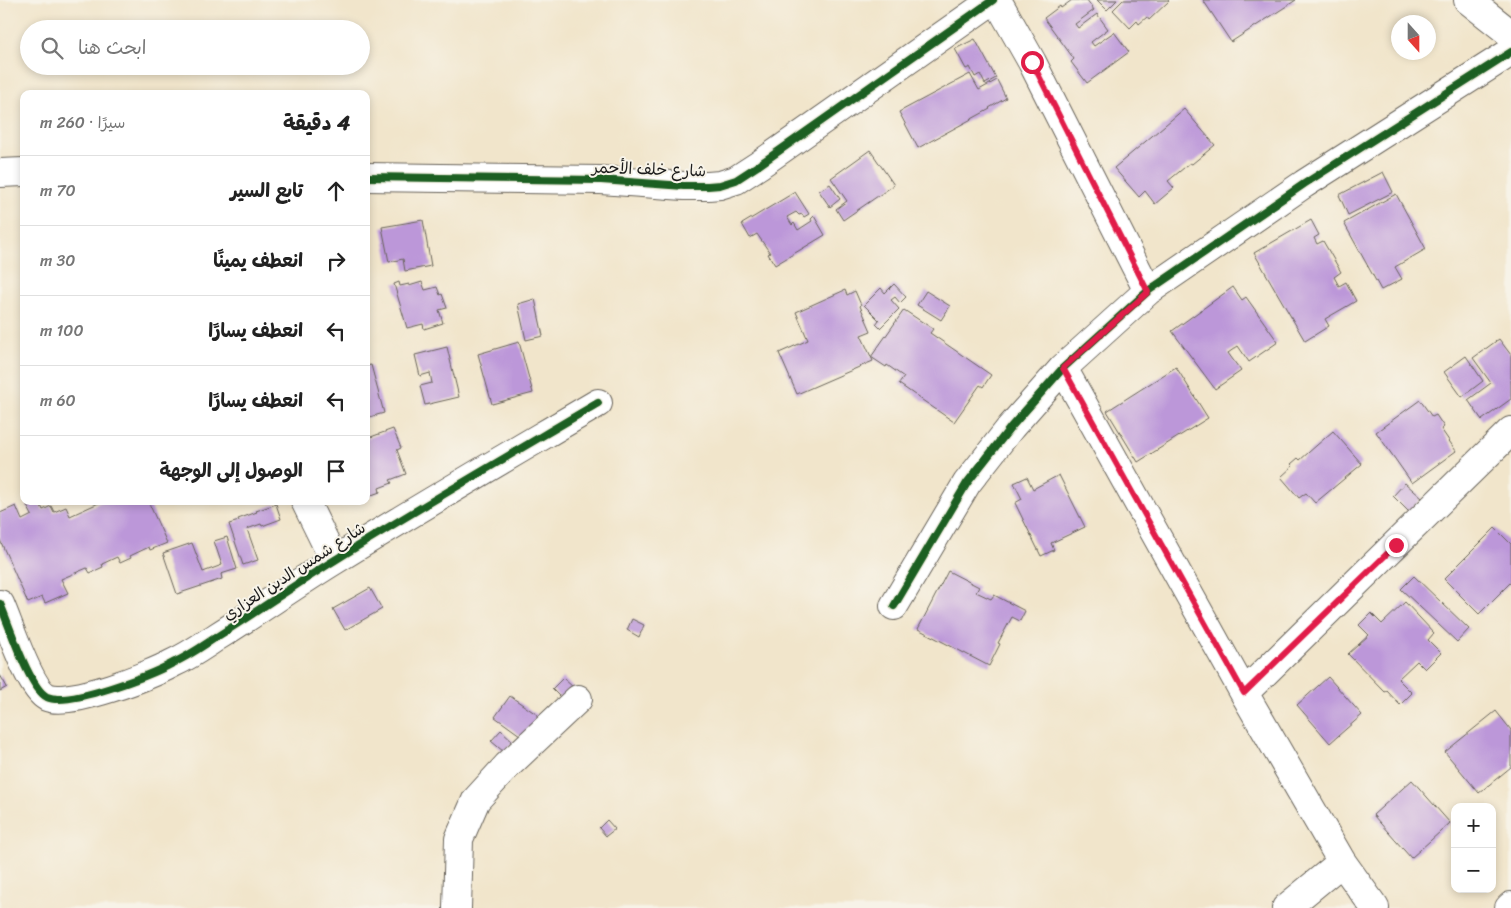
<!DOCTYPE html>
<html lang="ar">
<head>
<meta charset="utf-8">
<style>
  body { margin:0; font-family:Sriracha,"Playpen Sans Arabic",sans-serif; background:#f6f6f6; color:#222; direction:rtl }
  .controls { position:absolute; right:15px; bottom:15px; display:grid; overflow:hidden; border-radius:10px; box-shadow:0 2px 8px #0003 }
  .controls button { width:45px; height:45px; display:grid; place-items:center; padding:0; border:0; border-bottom:1px solid #e0e0e0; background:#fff; color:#222; font:25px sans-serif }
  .compass { position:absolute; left:1391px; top:15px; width:45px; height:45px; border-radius:50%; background:#fff; box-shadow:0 2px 8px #0003; rotate:159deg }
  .stop { position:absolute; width:15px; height:15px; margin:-11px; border:4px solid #e11d48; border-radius:50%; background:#fff }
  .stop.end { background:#e11d48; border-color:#fff; box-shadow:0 1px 5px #0008 }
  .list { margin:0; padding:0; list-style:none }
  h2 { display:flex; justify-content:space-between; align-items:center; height:65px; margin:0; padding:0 20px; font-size:21px }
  h2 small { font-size:16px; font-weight:400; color:#767676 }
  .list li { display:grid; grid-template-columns:32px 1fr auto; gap:15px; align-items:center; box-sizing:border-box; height:70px; padding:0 20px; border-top:1px solid #e0e0e0 }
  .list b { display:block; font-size:19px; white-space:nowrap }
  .list em { font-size:16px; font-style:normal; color:#767676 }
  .icon { flex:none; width:28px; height:28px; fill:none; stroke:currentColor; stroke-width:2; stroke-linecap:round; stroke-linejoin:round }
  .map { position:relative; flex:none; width:1511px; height:908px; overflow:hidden; direction:ltr }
  .search { position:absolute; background:#fff; box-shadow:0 2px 8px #0003; left:20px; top:20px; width:350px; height:55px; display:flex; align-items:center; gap:12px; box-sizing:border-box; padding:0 18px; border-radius:28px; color:#767676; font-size:19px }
  .panel { position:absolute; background:#fff; box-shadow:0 2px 8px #0003; left:20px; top:90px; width:350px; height:415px; border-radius:10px; direction:rtl }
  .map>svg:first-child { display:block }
</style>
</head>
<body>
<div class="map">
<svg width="1511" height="908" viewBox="0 0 1511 908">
  <rect width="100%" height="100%" fill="#f7f3e8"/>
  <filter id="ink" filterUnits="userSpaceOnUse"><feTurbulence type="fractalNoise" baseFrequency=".02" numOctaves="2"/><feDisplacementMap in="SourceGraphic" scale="10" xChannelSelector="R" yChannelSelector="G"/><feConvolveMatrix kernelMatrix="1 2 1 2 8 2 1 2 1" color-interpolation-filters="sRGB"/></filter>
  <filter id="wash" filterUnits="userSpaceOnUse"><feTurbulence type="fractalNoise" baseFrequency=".0096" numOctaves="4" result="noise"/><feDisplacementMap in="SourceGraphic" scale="20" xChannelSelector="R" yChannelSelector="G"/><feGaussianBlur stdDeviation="1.12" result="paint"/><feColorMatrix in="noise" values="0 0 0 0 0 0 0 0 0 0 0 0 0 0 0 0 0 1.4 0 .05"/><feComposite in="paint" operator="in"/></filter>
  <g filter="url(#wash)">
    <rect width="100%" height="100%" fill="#f1e5cb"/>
    <g id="blocks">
      <path fill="#bc97d9" d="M1072,0H1087L1094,10L1075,24L1078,28L1097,14L1108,29L1091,42L1094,46L1114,32L1129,52L1087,83L1071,62L1074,59L1044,18L1060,6L1061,8Z
        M1097,0H1117L1107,10Z
        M1123,0H1168L1169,1L1149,20L1147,17L1139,24L1137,21L1130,28L1113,10Z
        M1203,0H1296L1231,42Z
        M975,39L996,78L985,84L980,74L975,77L970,67L966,69L955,49Z
        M970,74L979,90L997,80L1006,98L989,108L990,109L918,148L899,112Z
        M1184,109L1215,145L1192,164L1190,163L1168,181L1174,188L1155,204L1145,191L1139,197L1114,168Z
        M870,150L894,185L843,220L836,209L847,201L831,178Z
        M1383,172L1393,192L1348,215L1339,195Z
        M830,184L840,199L830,207L819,191Z
        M795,192L809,214L804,217L802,214L799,215L796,212L787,217L792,225L794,223L798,230L812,221L811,219L814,216L825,235L775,265L768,254L770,253L757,234L750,238L742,224Z
        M1396,194L1426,249L1395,267L1402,279L1381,290L1344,223Z
        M423,220L431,266L405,271L403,259L389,262L382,227Z
        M1311,220L1319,235L1314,238L1317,244L1323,241L1341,272L1334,277L1339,286L1346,282L1356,301L1325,319L1329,326L1305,341L1254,253Z
        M399,282L400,286L409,284V286L422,282L425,290L437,287L440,295L442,294L447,308L439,310L443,323L424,329L423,324L407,328L394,284Z
        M894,284L906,297L900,303L895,297L891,300L899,309L880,328L876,324L879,320L864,305L881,288L885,293Z
        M1233,287L1242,300L1246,297L1278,342L1249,362L1238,346L1228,353L1241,371L1215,389L1172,331Z
        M845,290L847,295L855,291L861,305L860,306L871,331L861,335L873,361L797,394L779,353L808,340L796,312Z
        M926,291L950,306L941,320L917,305Z
        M535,299L543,336L526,340L518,304Z
        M904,310L933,329L930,333L991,375L983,387L980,385L954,422L899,384L904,377L887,365L886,367L871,357Z
        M1499,339L1511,355V399L1482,420L1468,400L1491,383L1473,358Z
        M519,342L533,393L492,404L478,354Z
        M447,347L459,397L425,405L420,386L432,383L430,373L420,376L415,355Z
        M1466,356L1483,381L1462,397L1444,372Z
        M371,365L384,413L366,418V366Z
        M1176,367L1208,418L1138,462L1107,411Z
        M1420,400L1432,417L1436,415L1444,427L1441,429L1456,451L1412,483L1376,432Z
        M393,429L401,448L397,450L406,474L390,480L392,483L379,488L380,492L366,497V433L368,438Z
        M1333,431L1362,464L1315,503L1306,493L1299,498L1281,477L1293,466L1291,464L1298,458L1300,460Z
        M1059,475L1085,527L1051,543L1054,550L1041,556L1015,503L1022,499L1014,483L1027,477L1033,489Z
        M1405,483L1422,498L1409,512L1393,496Z
        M37,501H39L43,510L51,506L54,512L66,507L70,516L103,501H148L167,543L150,550L149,547L130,556L131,558L120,563L117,557L102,564L103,567L90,573L87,568L61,579L68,593L45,603L42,597L28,603L0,540V513L16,506L22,520L32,515L27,506Z
        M276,504L281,519L262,526L261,524L247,529L258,560L243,565L229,524L239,521L238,519L257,512L256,511Z
        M1495,528L1511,544V582L1479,614L1444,579Z
        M227,537L237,569L221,574L222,579L177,594L163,553L192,543L203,572L222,565L214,541Z
        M948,571L979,587L976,592L991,599L994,595L1025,611L1020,621L1012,617L998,643L1000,644L989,666L918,629Z
        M1414,576L1469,629L1457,642L1401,589Z
        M370,588L382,609L345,630L333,609Z
        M1405,602L1434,633L1428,640L1441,653L1425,669L1417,661L1398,679L1412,693L1400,705L1387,691L1385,692L1348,654L1369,635L1359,625L1371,613L1382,624Z
        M632,619L644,625L639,637L627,630Z
        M0,675L7,687L0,691Z
        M1328,677L1362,715L1330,743L1297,705Z
        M563,678L574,688L563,700L552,689Z
        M510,696L539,716L524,738L495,717Z
        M1496,711L1511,730V767L1479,793L1445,752Z
        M501,730L514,742L504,752L491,741Z
        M1412,780L1450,823L1411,858L1373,815Z
        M607,820L615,829L606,836L599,828Z"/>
    </g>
  </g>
  <g filter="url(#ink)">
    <use href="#blocks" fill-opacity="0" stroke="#676259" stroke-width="1"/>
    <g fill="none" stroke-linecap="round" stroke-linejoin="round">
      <defs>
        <path id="minor" d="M997,0L1032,62L1148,291
          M1468,0L1511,34
          M0,173L24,172
          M366,177L601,180L684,186H708L720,185L736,180L759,165L993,0
          M1063,368L1244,693L1342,862L1375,908
          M305,501L334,560
          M0,604C9,624 29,688 47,697C69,707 151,675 173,663C189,656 204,645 218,636C258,611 296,584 335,560C422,506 510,455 598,403
          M894,606L967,483L1011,427L1063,368L1148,291L1304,184L1511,52
          M1244,693L1511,431
          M457,908L459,839L476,800L507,766L578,699
          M1286,908L1342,862
          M1509,908L1511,906"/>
      </defs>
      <use href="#minor" stroke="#676259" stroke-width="30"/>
      <use href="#minor" stroke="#fff" stroke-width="28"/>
      <defs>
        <path id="cycleway" d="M366,177L601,180L684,186H708L720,185L736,180L759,165L993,0
          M0,604C9,624 29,688 47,697C69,707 151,675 173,663C189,656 204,645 218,636C258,611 296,584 335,560C422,506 510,455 598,403
          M894,606L967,483L1011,427L1063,368L1148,291L1304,184L1511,52"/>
      </defs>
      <use href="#cycleway" stroke="#f7f3e8" stroke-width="11"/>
      <use href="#cycleway" stroke="#1b5e20" stroke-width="8"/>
    </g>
  </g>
  <g fill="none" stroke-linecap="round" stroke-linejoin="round" filter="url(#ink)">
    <path stroke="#e11d48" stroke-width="6" d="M1032,62L1148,292L1063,368L1244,693L1396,545"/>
  </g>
  <g text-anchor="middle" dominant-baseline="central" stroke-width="4" stroke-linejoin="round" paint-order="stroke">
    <g font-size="16" fill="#1c1c1c" stroke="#f7f3e8">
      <text transform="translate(649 169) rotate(2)">شارع خلف الأحمر</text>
      <text transform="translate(294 571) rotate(-33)">شارع شمس الدين العزاري</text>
    </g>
  </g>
</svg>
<div class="controls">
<button>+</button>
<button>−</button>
</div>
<svg class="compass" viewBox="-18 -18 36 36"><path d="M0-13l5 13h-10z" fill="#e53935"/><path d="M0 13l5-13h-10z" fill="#767676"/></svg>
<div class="stop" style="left:1032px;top:62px"></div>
<div class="stop end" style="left:1396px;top:545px"></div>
<div class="search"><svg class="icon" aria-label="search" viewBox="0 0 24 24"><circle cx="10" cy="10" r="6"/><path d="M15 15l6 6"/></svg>ابحث هنا</div>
<section class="panel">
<h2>4 دقيقة<small>سيرًا · 260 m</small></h2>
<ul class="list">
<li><svg class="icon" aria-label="ahead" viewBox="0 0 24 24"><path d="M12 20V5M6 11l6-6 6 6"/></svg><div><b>تابع السير</b></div><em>70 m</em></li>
<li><svg class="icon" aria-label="right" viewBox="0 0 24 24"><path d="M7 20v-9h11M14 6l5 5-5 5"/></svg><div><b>انعطف يمينًا</b></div><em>30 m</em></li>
<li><svg class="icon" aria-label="left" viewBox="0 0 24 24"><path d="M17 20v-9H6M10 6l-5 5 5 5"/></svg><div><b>انعطف يسارًا</b></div><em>100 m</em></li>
<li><svg class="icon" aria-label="left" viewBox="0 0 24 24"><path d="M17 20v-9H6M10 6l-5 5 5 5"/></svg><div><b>انعطف يسارًا</b></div><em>60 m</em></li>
<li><svg class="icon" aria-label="arrive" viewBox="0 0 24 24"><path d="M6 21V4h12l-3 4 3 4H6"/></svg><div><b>الوصول إلى الوجهة</b></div></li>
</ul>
</section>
</div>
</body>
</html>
